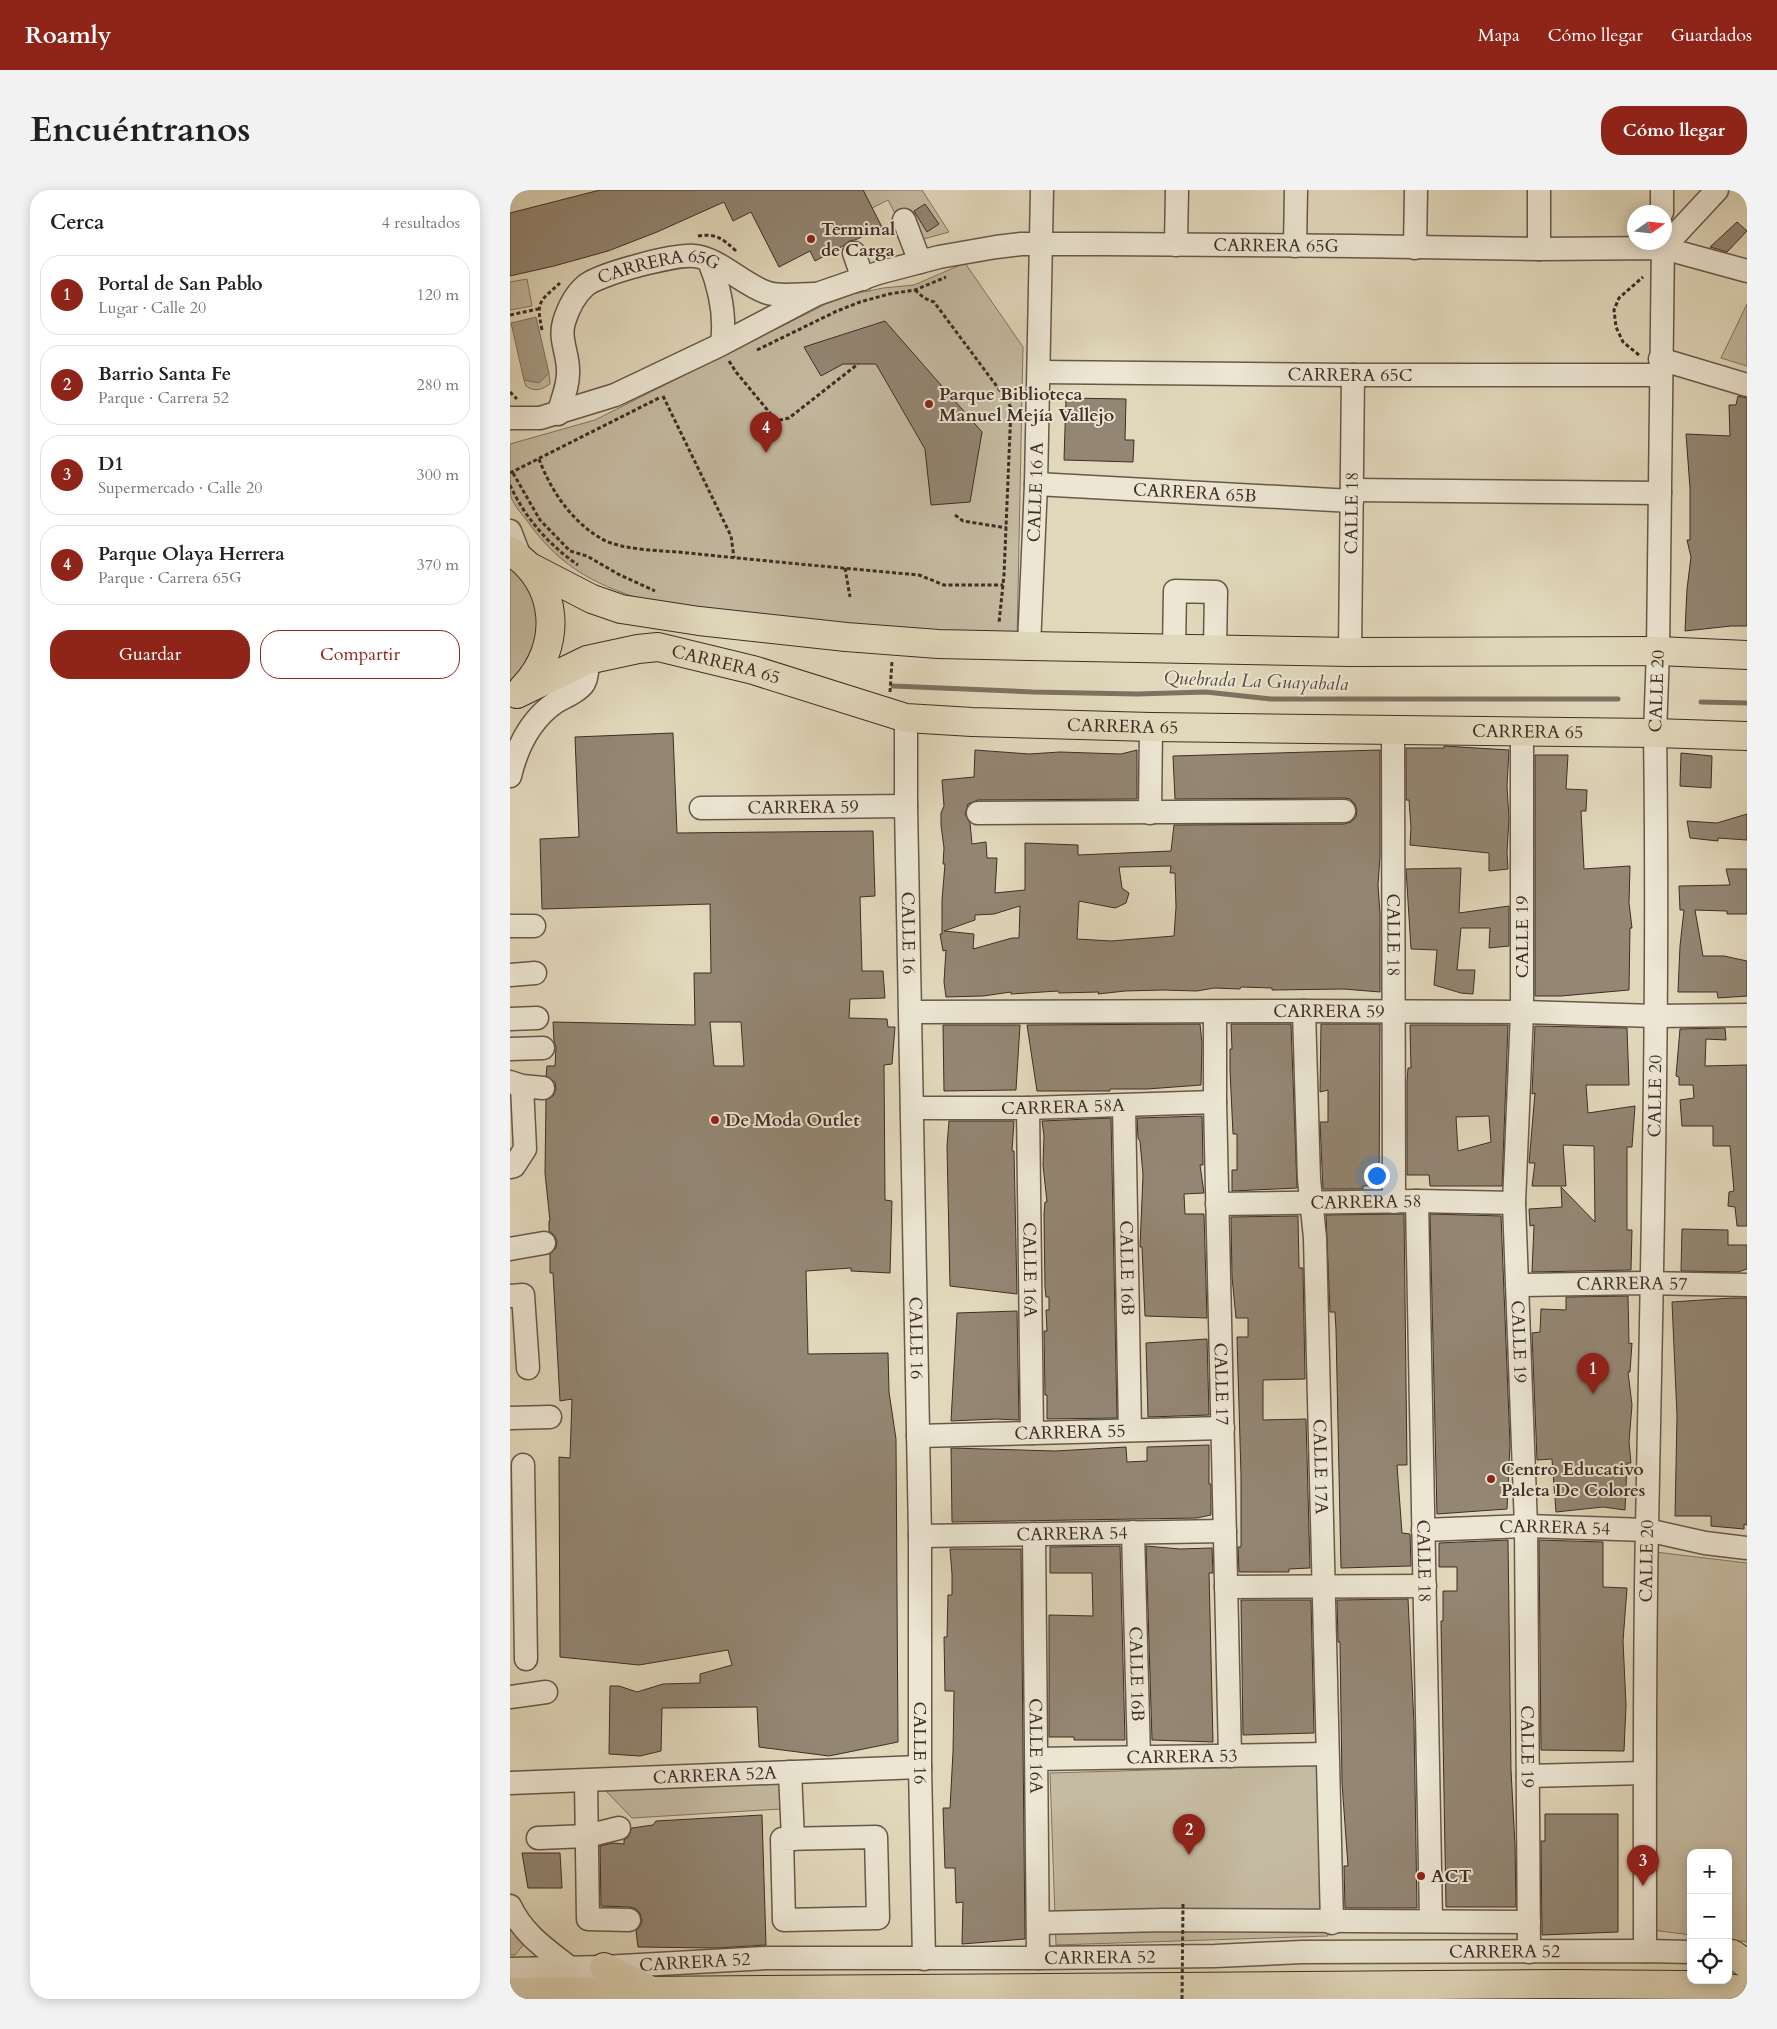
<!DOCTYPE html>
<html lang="es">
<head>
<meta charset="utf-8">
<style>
  body { margin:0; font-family:Cardo,serif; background:#f2f2f2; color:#202124 }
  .controls { position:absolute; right:15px; bottom:15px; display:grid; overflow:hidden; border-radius:10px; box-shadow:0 2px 12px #0003 }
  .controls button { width:45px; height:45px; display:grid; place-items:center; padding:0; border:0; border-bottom:1px solid #e0e0e0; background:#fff; color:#202124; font:25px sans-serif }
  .compass { position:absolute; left:1117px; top:15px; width:45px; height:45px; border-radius:50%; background:#fff; box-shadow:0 2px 12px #0003; rotate:76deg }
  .you { position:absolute; left:866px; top:985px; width:18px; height:18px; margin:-12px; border:4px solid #fff; border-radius:50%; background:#1a73e8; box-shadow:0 0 0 8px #1a73e833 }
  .badge { display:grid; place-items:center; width:32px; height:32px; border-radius:50%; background:#8f2418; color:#fff; font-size:16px; font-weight:700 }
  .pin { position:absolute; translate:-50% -41px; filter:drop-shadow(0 1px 2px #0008) }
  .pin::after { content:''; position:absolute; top:26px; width:18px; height:15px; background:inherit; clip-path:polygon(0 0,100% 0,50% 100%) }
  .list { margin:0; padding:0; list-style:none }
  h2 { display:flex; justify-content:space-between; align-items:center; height:65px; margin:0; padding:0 20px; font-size:21px }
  h2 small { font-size:16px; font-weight:400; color:#757577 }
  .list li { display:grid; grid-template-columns:32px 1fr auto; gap:15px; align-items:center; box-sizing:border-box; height:80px; margin:0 10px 10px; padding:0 10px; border:1px solid #e0e0e0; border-radius:20px }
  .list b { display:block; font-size:19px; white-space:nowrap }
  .list p { margin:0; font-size:16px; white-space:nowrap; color:#757577 }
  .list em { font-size:16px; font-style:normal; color:#757577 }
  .actions { display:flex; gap:10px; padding:15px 20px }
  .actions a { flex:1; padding:11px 0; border:1px solid #8f2418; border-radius:20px; text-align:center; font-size:18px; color:#8f2418 }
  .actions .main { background:#8f2418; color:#fff }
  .icon { flex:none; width:28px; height:28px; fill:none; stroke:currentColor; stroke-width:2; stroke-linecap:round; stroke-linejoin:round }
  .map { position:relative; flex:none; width:1237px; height:1809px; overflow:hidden; border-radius:20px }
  header { display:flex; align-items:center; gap:30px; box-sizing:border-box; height:70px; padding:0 25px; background:#8f2418; color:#fff }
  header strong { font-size:24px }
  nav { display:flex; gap:28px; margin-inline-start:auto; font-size:18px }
  .intro { display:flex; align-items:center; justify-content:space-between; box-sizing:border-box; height:120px; padding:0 30px }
  h1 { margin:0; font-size:35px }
  .button { padding:12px 22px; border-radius:20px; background:#8f2418; color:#fff; font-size:18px; font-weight:700 }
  main { display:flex; gap:30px; padding:0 30px }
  aside { flex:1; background:#fff; border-radius:20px; box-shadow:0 2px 12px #0003 }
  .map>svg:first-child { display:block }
</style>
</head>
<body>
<header>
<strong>Roamly</strong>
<nav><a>Mapa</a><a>Cómo llegar</a><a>Guardados</a></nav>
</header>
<div class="intro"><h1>Encuéntranos</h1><a class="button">Cómo llegar</a></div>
<main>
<aside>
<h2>Cerca<small>4 resultados</small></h2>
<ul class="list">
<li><span class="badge">1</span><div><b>Portal de San Pablo</b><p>Lugar · Calle 20</p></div><em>120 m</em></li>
<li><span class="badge">2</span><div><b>Barrio Santa Fe</b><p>Parque · Carrera 52</p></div><em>280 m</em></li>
<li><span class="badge">3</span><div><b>D1</b><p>Supermercado · Calle 20</p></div><em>300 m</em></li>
<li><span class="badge">4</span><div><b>Parque Olaya Herrera</b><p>Parque · Carrera 65G</p></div><em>370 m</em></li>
</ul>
<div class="actions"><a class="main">Guardar</a><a>Compartir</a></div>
</aside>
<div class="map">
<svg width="1237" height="1809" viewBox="0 0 1237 1809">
  <rect width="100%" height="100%" fill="#e1d8bb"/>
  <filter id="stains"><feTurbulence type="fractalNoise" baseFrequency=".004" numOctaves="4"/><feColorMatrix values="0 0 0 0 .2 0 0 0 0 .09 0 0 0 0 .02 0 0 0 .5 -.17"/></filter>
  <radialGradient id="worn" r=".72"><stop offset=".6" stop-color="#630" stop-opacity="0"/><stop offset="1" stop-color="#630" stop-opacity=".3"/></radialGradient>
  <path fill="#c5bba2" stroke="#827464" d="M353,0H412L439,42L410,50L388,29L378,10L362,18Z
    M455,73L513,157L507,450L338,440L144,413C90,397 52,380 18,332C13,325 4,316 1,307C0,299 0,266 0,254L85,230L316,114L344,104L373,98L404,95Z
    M17,89L22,116L0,120V92Z
    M1237,114V176L1211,168Z
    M39,183L40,194C32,200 24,202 16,196L14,190L30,192Z
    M0,377C40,403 34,465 0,492Z
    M1145,1362L1237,1373V1752L1218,1749V1663H1181V1745L1142,1740Z
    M812,1575L818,1746L546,1755L540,1583Z
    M272,1589L271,1619L122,1628L96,1601Z
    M0,1728L15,1753L5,1765H0Z"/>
  <path fill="#aa9e88" stroke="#7f7161" d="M26,127L39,183L29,193L14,190L1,133Z"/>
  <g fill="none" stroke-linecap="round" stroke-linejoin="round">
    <path stroke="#7f7161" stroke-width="5" d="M383,496L523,502L627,504L696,502L761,509H1108
      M1191,512L1237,513"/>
  </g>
  <path fill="#938673" stroke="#3f2d26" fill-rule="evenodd" d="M90,0H353L372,37L345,50L339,51L333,56L305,71L300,61L269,77L241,22L223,31L214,12L147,42L98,61L44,76L0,86V23Z
    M415,14L429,34L417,42L404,21Z
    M1227,32L1237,41L1217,62L1200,57Z
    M375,131L472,242L460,312L421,315L415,259L366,174H333L311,186L294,157Z
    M1228,206L1237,208V436H1221L1175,441L1177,399L1181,367L1177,350H1180V298L1176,244L1220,246L1219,215H1226Z
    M556,208L616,209L615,250H624L623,272L554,270Z
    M163,543L167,643L363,641L365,706L350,707L352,781H373L375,808L340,809L339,828L377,829L378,837H385L382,874L374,875L375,1010L382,1011L380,1083L341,1081V1078L296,1081L298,1164L378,1163L379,1202L386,1249L388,1552L319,1566L249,1557L247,1517L152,1518L151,1561L130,1566L99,1564L100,1496H109L127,1502L153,1494L190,1493V1484L222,1475L218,1460L129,1475L50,1467L49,1267L60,1268L62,1209L50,1211L43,1083H40V1064L46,1058L47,1051L44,1045L39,1041V1031H40L35,983L36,910L43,906L46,899L45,892L36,886L37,876H45L46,857L44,851L43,832L185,835L184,783H201L200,714L32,719L30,649L69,647L65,547ZM200,832H231L234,876H204Z
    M934,556L999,560L997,596L999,628L997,663L998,679L979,681V663L900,655L901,637L899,610H896V558H934Z
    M465,560L519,564L550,562L611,564L627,560V609L468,610L458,614L455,624L460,633L462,654L476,652L477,668H487L485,703L515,700V653L568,655V665L661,661L664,635L834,634L841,632L846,627L847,620L845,614L840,609L834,608L665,609L663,566L870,560V666L868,695L870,724V802L834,799L762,800V798L731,797L730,799L704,798L687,801L653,800L615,801L588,804L589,802L549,803L548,801L501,804V802L473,806L436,807L434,792L436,760L433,761L430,744H432V710L435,674H433L434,658L431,635V623L434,616L432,590L464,587ZM661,676L660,683H665L666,717L664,746L601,751L567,749L569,711L605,718L616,713L619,703L612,698L609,677ZM510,716L509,748H502L463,759L464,744L434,741L465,730V725L484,724Z
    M1171,563L1202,566L1201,598L1170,596Z
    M1025,565H1058L1056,599L1077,600L1076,621H1071L1074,679L1120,676L1119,713L1122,738H1120L1119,800L1051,806H1025Z
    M1237,624V650L1208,648V651L1180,648L1177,631L1207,633Z
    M951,678L949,723L999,716V756L979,758L980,738H951L947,780H965L963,804L951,803L924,795L927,760L901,759L896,679Z
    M1216,679H1237V724H1217V721L1185,720L1193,766H1214L1237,771V806L1208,808L1207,802H1168L1170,756L1174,720H1170L1169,696L1220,695Z
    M690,834L692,853L691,895L637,899H600V901H527L517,835Z
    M721,834H781L787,998L722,1001V980H727V944H723L720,880V859H722Z
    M811,834H870L869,995L853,996V999H813L810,932H818V900L810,902Z
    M433,835H510L506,900L434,901Z
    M900,835H998L992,996H920L919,985H897V892L898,878H901ZM979,926L981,952L948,961L946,927Z
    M1025,836L1117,838L1119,895H1076L1078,923L1125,916L1122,957H1117V1040H1122L1121,1080L1022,1082L1024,1035L1020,1036L1019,1019L1052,1017L1051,997L1085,1032L1084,956L1053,955L1056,996H1022L1025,973H1019L1025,903L1022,904Z
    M1215,838L1216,850L1196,849L1195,876L1237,875V1036H1227L1225,1017L1218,1016L1219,1002L1224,1001L1220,956H1203V936H1172L1170,910L1184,908L1183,895H1169V887L1166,886L1170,839Z
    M692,926L693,975H690L694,1003L674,1004L675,1024H694L697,1128L635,1126L632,1057H630L633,985L630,951L628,948L627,928Z
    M601,928L607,1228L537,1229V1205H535L534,1141H537L536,1120H539V1107H536L535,1097L534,1024L535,1012H537L533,975L534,946L532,931Z
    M439,931H504L502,961H504L507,1104L440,1096L437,956Z
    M894,1024L897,1275H887L892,1343L900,1344L901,1376L831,1378L826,1140L825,1122H820L816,1025Z
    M920,1024L991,1026L1000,1254L997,1319L927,1324Z
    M788,1026L789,1078H793L795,1189L753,1190V1230L796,1229L800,1378L779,1379V1382H729L728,1357H731V1285L727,1147H738V1128H726L722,1087L721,1027Z
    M1172,1039L1218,1040V1055H1237V1079L1228,1082L1171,1081Z
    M1118,1106L1119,1154L1122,1153L1120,1182H1118L1122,1215L1119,1252L1121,1273H1117L1115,1320L1093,1317L1046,1322L1042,1269L1027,1270L1022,1143L1030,1142L1031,1119L1056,1120V1107Z
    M1222,1108H1237V1335L1234,1334V1339L1201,1336V1326H1165L1167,1226L1162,1112Z
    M507,1121L509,1230L486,1229L441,1231L447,1123Z
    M697,1149L699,1225L638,1227L636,1153Z
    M699,1255V1294H701V1325L687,1328L442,1332L441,1258L545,1261L616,1257L617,1272L637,1271V1257Z
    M998,1350L1001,1580L1005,1655L1006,1717H936L931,1431H933V1401H947V1377H929V1353Z
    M1029,1350L1093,1352V1397L1117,1398L1113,1451L1116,1515L1114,1561L1031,1560Z
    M610,1356L615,1550H564V1547H539V1425L583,1426L582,1383H540V1357Z
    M636,1356L670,1359L702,1358L703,1383H699L703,1552L642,1550Z
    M440,1359H511L515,1749L452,1754L453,1712L446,1713L445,1678H435L433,1618H440L443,1562L444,1501H435L434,1447H437L438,1405H442V1384Z
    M898,1409L904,1534L907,1718H835L834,1676H838L832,1593L830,1452H828L827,1410Z
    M731,1410H801L804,1543L733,1545Z
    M1035,1624H1108V1742L1032,1745L1031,1651H1035Z
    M252,1625L256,1755L207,1758L128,1757L126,1741L130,1736L132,1731L130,1723L126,1719L120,1717L91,1716L90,1656L103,1653L114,1654V1650L118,1647L122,1638L143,1635L146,1631Z
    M12,1663H50L52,1698H18Z"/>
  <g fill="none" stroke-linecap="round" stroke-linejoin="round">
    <defs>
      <g id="minor">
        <path d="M1029,0V59"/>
        <path d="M1152,0V22"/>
        <path d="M394,30L410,72"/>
        <path d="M666,55L667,0"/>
        <path d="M785,56L786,0"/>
        <path d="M905,58L906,0"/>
        <path d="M1153,58L1207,0"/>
        <path d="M344,63L353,89"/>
        <path d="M199,71C210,98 216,124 212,153"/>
        <path d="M1150,169L1237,195"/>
        <path id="s1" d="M530,182L843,185H1150"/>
        <path id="s2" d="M48,224C52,210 59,195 58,180C58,163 49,149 54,132C58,119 65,105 75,96C88,84 165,64 184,66C209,68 233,95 258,103C271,107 289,104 303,104"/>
        <path id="s3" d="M0,228H30L105,205L208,156L307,104L368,83L429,67L486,57L511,54H594L842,56L1029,59L1153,58L1237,81"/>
        <path id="s4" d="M526,294L842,311"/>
        <path d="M842,300L1150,303"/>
        <path d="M0,341L10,367"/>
        <path id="s5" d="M519,456L526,294L532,0"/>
        <path d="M664,458L665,401L706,402L705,459"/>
        <path id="s6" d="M840,462L843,185"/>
        <path id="s7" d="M396,528V616L410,1346V1577L414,1769"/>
        <path id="s8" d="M883,539L884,1012"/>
        <path id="s9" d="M1012,542V822L1004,1013L1016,1336L1019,1762"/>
        <path d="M0,586C7,557 21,529 46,512C54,507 69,501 74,493C78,486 77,478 77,470"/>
        <path id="s10" d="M191,618L396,616"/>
        <path d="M468,623L834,621"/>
        <path d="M640,623L641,537"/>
        <path d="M0,736H24"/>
        <path d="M0,785L25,783"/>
        <path id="s11" d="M794,821L799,989L805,1048L822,1733"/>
        <path id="s12" d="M401,822L794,821L1012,822L1145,826L1237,825"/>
        <path id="s13" d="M705,822V912L720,1566"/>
        <path d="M0,829L27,828"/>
        <path d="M0,859L33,858"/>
        <path d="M0,892L12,896L33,898"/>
        <path id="s14" d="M614,916L620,1240"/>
        <path id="s15" d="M402,918H518L705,912"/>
        <path id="s16" d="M518,918L522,1243"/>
        <path d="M0,977L4,976L15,959L12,896"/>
        <path id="s17" d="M907,1011L921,1730"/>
        <path id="s18" d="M707,1014L907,1011L1004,1013"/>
        <path d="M0,1059L34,1053"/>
        <path id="s19" d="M1007,1095L1133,1093L1237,1095"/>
        <path d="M0,1106L13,1105L18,1178"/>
        <path d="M0,1228L40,1227"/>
        <path id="s20" d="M408,1246L713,1238"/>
        <path d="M13,1275L16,1469"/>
        <path id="s21" d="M913,1340L1016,1336L1137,1340L1195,1353L1237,1358"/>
        <path id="s22" d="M623,1342L629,1567"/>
        <path id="s23" d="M524,1344L528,1768"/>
        <path id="s24" d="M410,1346L715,1341"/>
        <path d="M716,1397L915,1396"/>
        <path d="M0,1507L36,1502"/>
        <path id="s25" d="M527,1569L817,1564"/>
        <path d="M280,1582L283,1649"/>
        <path d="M1018,1586L1134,1583"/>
        <path d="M76,1591L78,1729L119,1730"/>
        <path id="s26" d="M0,1593L410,1577"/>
        <path d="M366,1647L368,1728L274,1730L272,1649Z"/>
        <path d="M28,1648L77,1646L109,1638"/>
        <path d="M0,1716C13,1744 36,1759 60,1778"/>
        <path d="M528,1733L654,1730L1019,1732"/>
        <path id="s27" d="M1135,1761C1135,1620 1134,1479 1137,1338C1142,1073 1149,808 1145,543L1148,461L1153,52"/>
        <path id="s28" d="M0,1779L94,1777L256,1768H528L705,1766L792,1762L1135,1761L1181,1762"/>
      </g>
      <g id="major">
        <path d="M0,361C50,393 53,457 13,498"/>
        <path d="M20,377L82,409L111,419L189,431L336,447L428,454L519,456L840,462L1148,461L1237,465"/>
        <path id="s29" d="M7,504L77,470L128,459L148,457L243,480L396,528L462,532L641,537L1145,543L1237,546"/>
        <path d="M1222,1764L1237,1774"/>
        <path d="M94,1777L136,1798"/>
        <path d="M0,1802L1052,1794L1177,1795L1237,1800"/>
      </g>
    </defs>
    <use href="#minor" stroke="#68584b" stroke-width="25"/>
    <use href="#major" stroke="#3f2d26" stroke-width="30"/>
    <path stroke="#3f2d26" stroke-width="3" stroke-dasharray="4 2.5" stroke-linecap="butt" d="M188,46C206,43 213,49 226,61
      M405,100L414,108L424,112L497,210L501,218L494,385L489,433
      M0,125L28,119
      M32,140C26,111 29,112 50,93
      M247,160L327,121L350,112L379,104L405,100L436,87
      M1129,165L1113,152L1106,137L1104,120L1109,108L1133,87
      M219,171L226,182L264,228L270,230L279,228L348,174
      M0,202L7,209
      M153,206L221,346L224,368
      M29,269C41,301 62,332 92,349C114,361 152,360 178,363C255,371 332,378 409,385L434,395H493
      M0,283L149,208
      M3,283L30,330L60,361L77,366L108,384L145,401
      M0,295C15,328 39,355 68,375
      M445,325L453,331L497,338
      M335,378L340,407
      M380,502L382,471"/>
    <use href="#minor" stroke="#ece6d3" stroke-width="22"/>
    <use href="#major" stroke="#e1d8bb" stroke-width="28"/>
    <path stroke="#3f2d26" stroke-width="3" stroke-dasharray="4 2.5" stroke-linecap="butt" d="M672,1809L673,1714"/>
  </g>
  <g fill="#8f2418" stroke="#ece6d3" stroke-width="2">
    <circle cx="301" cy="49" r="5"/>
    <circle cx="419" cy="214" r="5"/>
    <circle cx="205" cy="930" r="5"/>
    <circle cx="981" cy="1289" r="5"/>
    <circle cx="911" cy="1686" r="5"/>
  </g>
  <g text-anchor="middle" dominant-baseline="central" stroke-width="4" stroke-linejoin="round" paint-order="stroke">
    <g font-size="18" font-weight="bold" fill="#3f2d26" stroke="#ece6d3" text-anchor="start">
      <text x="311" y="39">Terminal<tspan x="311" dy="21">de Carga</tspan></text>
      <text x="429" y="204">Parque Biblioteca<tspan x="429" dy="21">Manuel Mejía Vallejo</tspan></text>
      <text x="215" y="930">De Moda Outlet</text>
      <text x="991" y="1279">Centro Educativo<tspan x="991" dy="21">Paleta De Colores</tspan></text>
      <text x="921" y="1686">ACT</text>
    </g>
    <g font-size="18" fill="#3f2d26" stroke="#ece6d3">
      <text stroke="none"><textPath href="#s3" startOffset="800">CARRERA 65G</textPath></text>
      <text stroke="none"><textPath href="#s2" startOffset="214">CARRERA 65G</textPath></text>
      <text stroke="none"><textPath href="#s1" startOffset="310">CARRERA 65C</textPath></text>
      <text stroke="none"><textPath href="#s5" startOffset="154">CALLE 16 A</textPath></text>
      <text stroke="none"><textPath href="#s4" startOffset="159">CARRERA 65B</textPath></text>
      <text stroke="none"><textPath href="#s6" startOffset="139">CALLE 18</textPath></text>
      <text stroke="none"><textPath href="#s29" startOffset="220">CARRERA 65</textPath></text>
      <text stroke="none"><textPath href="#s27" startOffset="1260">CALLE 20</textPath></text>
      <text stroke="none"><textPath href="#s29" startOffset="625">CARRERA 65</textPath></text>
      <text stroke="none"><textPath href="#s29" startOffset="1030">CARRERA 65</textPath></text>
      <text stroke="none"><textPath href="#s10" startOffset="102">CARRERA 59</textPath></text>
      <text stroke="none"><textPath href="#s7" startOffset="215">CALLE 16</textPath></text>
      <text stroke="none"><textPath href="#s8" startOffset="206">CALLE 18</textPath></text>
      <text transform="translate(1012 747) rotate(-90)">CALLE 19</text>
      <text stroke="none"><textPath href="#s12" startOffset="418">CARRERA 59</textPath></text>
      <text stroke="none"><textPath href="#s27" startOffset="855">CALLE 20</textPath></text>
      <text stroke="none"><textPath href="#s15" startOffset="151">CARRERA 58A</textPath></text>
      <text stroke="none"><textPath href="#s18" startOffset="149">CARRERA 58</textPath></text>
      <text stroke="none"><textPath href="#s14" startOffset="162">CALLE 16B</textPath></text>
      <text stroke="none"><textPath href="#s16" startOffset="162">CALLE 16A</textPath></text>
      <text stroke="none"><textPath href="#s19" startOffset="115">CARRERA 57</textPath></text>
      <text stroke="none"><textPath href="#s7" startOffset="620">CALLE 16</textPath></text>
      <text stroke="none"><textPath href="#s9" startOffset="610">CALLE 19</textPath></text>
      <text stroke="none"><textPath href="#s13" startOffset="372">CALLE 17</textPath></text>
      <text stroke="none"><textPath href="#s20" startOffset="152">CARRERA 55</textPath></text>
      <text stroke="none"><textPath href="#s11" startOffset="456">CALLE 17A</textPath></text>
      <text stroke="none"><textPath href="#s21" startOffset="132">CARRERA 54</textPath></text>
      <text stroke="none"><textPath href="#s24" startOffset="152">CARRERA 54</textPath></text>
      <text stroke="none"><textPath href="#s17" startOffset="360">CALLE 18</textPath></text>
      <text stroke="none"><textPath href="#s27" startOffset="390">CALLE 20</textPath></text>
      <text stroke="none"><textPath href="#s22" startOffset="142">CALLE 16B</textPath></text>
      <text stroke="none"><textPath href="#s7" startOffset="1025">CALLE 16</textPath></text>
      <text stroke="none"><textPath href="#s23" startOffset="212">CALLE 16A</textPath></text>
      <text stroke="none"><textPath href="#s9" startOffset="1015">CALLE 19</textPath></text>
      <text stroke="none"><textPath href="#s25" startOffset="145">CARRERA 53</textPath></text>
      <text stroke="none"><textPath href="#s26" startOffset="205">CARRERA 52A</textPath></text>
      <text stroke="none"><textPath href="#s28" startOffset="995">CARRERA 52</textPath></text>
      <text stroke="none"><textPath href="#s28" startOffset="590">CARRERA 52</textPath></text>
      <text stroke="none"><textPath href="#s28" startOffset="185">CARRERA 52</textPath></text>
    </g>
    <g font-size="19" font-style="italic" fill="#5a493e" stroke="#ece6d3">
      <text transform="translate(746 491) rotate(2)">Quebrada La Guayabala</text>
    </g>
  </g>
  <rect width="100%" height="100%" filter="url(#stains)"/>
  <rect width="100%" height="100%" fill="url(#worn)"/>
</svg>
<div class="controls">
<button>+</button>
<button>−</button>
<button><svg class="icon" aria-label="locate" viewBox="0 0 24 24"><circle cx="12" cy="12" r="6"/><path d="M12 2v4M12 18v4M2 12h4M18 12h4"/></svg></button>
</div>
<svg class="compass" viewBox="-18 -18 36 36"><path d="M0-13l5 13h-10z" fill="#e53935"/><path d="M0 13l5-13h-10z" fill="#757577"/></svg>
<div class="you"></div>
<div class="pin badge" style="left:1083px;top:1204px">1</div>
<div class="pin badge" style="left:679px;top:1665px">2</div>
<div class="pin badge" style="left:1133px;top:1696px">3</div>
<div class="pin badge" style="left:256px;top:263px">4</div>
</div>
</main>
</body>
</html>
